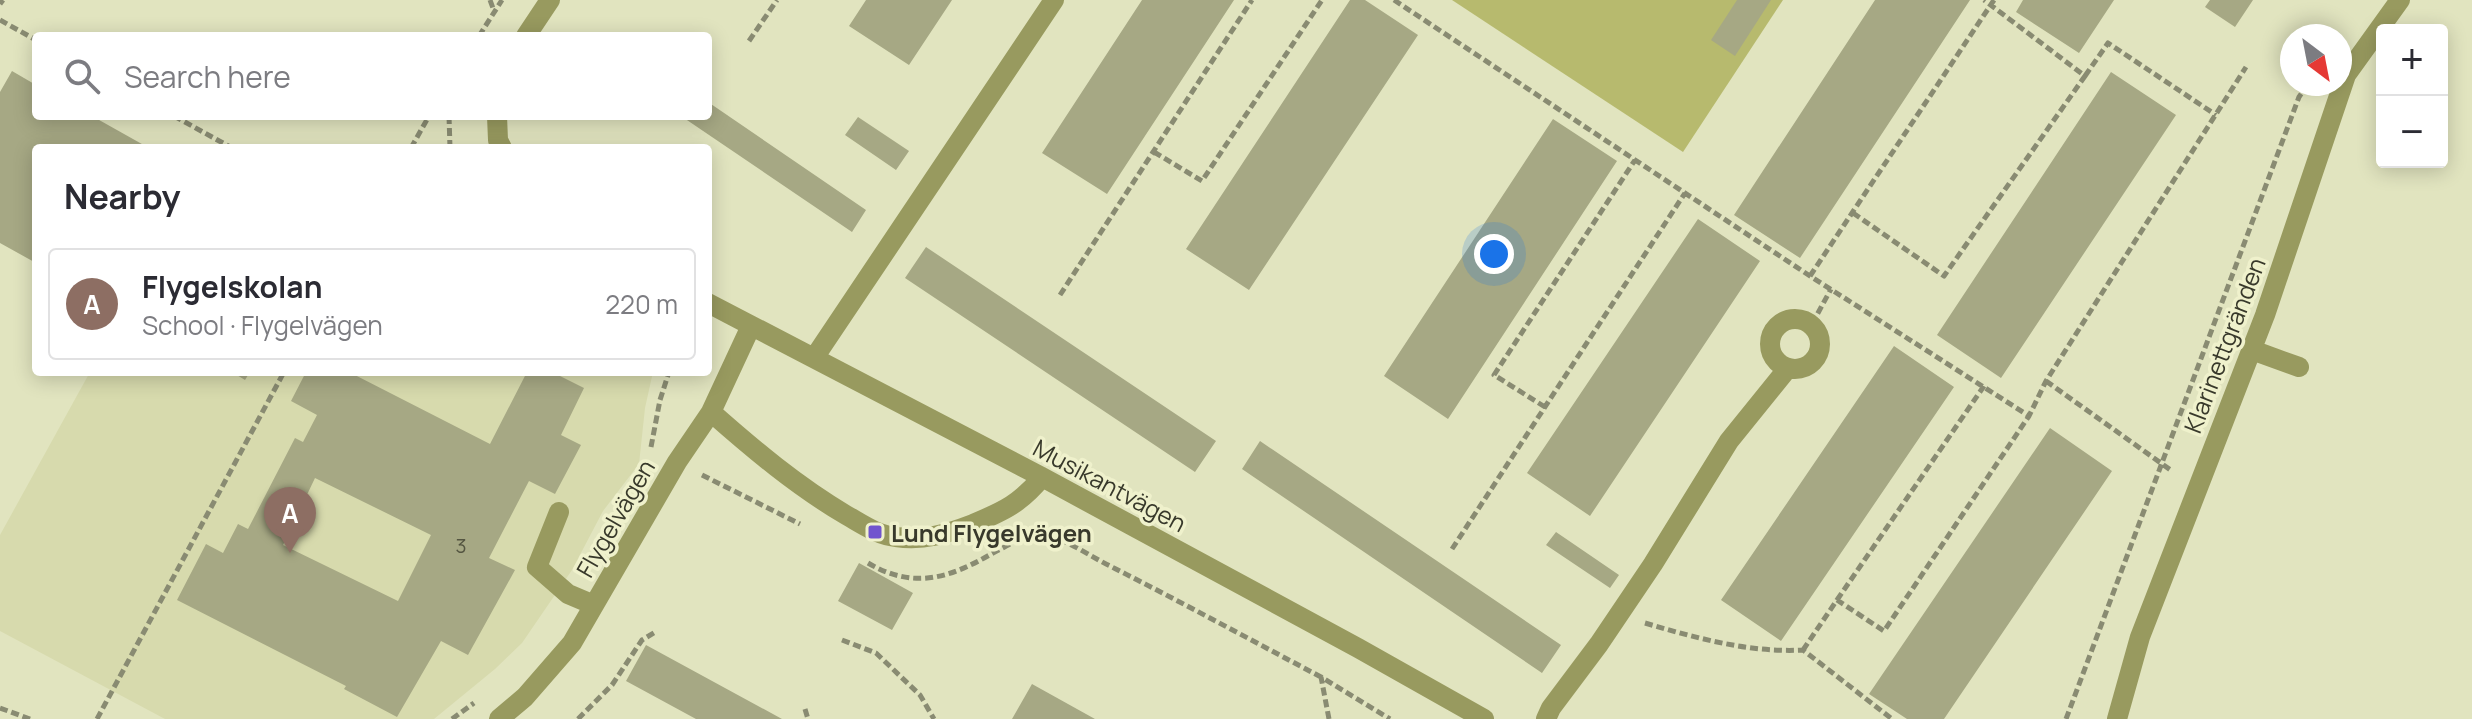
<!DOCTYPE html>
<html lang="en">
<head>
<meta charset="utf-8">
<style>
  body { margin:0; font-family:Manrope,sans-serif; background:#f7f7f7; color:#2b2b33 }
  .controls { position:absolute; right:24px; top:24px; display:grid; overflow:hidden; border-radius:8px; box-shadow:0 4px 20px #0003 }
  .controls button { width:72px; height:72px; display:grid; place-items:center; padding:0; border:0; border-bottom:2px solid #e1e1e2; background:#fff; color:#2b2b33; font:40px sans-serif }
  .compass { position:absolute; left:2280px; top:24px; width:72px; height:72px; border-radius:50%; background:#fff; box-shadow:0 4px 20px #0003; rotate:148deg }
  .you { position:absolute; left:1494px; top:254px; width:28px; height:28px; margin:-20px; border:6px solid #fff; border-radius:50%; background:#1a73e8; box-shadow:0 0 0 12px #1a73e833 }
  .badge { display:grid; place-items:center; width:52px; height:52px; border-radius:50%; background:#d93025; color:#fff; font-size:26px; font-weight:700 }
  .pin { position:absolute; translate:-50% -66px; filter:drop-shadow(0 2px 4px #0008) }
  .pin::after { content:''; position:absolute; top:42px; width:28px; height:24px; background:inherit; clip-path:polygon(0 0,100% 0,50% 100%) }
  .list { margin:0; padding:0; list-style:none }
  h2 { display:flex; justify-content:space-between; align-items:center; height:104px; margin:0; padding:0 32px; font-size:34px }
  h2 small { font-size:26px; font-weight:400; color:#7c7c81 }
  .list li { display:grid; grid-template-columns:52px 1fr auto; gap:24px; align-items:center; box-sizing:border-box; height:112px; margin:0 16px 16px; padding:0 16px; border:2px solid #e1e1e2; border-radius:8px }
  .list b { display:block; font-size:30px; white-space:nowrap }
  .list p { margin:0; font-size:26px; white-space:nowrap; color:#7c7c81 }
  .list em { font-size:26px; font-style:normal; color:#7c7c81 }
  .icon { flex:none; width:44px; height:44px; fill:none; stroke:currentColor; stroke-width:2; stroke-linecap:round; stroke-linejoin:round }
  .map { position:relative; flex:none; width:2472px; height:719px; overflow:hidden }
  .search { position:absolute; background:#fff; box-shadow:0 4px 20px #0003; left:32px; top:32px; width:680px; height:88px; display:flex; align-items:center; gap:20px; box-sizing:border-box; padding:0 28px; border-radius:8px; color:#7c7c81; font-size:30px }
  .panel { position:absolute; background:#fff; box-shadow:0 4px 20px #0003; left:32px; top:144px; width:680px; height:232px; border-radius:8px }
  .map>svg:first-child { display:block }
</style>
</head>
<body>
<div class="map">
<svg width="2472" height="719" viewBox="0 0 2472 719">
  <rect width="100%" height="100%" fill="#e1e4bf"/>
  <path fill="#d7daad" d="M90,372H653L645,408L639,464L603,511L572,570L522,643L495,669L434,719H165L0,631V535Z"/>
  <path fill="#b7ba6e" d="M1452,0H1783L1683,152Z"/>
  <path fill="#a6a884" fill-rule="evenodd" d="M866,0H952L909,65L849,26Z
    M1142,0H1234L1107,194L1042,153Z
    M1350,0H1365L1418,35L1249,290L1186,249Z
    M1737,0H1771L1735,56L1711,40Z
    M1875,0H1970L1800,258L1734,215Z
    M2023,0H2114L2079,53L2016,12Z
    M2210,0H2253L2235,27L2205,7Z
    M12,71L36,85V116H92L149,148H36V263L0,243V92Z
    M2111,72L2176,115L2001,378L1937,335Z
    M708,102L866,210L852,232L681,116H708Z
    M858,117L909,151L896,170L845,135Z
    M1553,119L1617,161L1448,419L1384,376Z
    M1698,219L1760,261L1590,516L1527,473Z
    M926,247L1216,441L1195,472L905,278Z
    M1894,346L1954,387L1781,641L1721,600Z
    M232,372H250L245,380Z
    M306,372H349L490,444L527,372H552L584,388L561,435L581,445L555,494L529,481L489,558L515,570L468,655L441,641L397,717L344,689L346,686L177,600L206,544L223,553L238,524L248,529L295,438L303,442L317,415L291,401ZM315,478L431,535L398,601L283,545Z
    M2050,428L2112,471L1944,719H1907L1869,694Z
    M1260,441L1561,645L1542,673L1242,469Z
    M1556,532L1619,575L1610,588L1546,545Z
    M859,563L913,593L892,630L838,601Z
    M646,645L782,719H696L626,681Z
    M1032,684L1095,719H1012Z"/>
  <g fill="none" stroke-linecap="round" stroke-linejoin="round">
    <path stroke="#898b72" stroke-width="5" stroke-dasharray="8 4" stroke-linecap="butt" d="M490,0L494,11
      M1394,0L1810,276L2029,416L2046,381L2246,67
      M0,4L3,0
      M0,20L36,40
      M479,36L502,0
      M749,41L777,0
      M2085,76L2108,43L2216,115
      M174,116L232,148
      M449,116L450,148
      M411,148L429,116
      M1154,152L1202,181L1322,0
      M1853,213L1944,276L2085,76L1984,0
      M1810,276L1994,0
      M1060,295L1252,0
      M1812,324L1831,289
      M2046,381L2172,471
      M1545,407L1494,375L1635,160
      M651,447L660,400L669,372
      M702,475L800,524
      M1452,549L1685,193
      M868,563C914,590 950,578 993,553C1009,545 1026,534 1044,535C1063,537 1093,558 1110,566C1181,602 1251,640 1321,677
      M1837,600L1984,386
      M1645,623C1696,638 1750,653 1803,650L1892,719
      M842,640L876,653L920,695L934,719
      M1803,650L1837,600L1884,631L2029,416
      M0,708L30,719
      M805,709L808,719
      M97,719L284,372
      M452,719L474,703
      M578,719L612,685L642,640L657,631
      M1329,719L1321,677L1390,719
      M2066,719L2299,97L2308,84"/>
    <path stroke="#989a5f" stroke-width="20" d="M526,36L550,0
      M497,116L498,140L502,148
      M708,303L1042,477L1358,648L1484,719
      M1770 344a25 25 0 1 1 50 0a25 25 0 1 1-50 0Z
      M2252,350L2299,367
      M814,358L1054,0
      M711,412C754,450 797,486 846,515C862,524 877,535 896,537C923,541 947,534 973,524C1004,511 1021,503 1042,477
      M559,512L537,567L568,594L594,605
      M499,719L525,697L572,643L677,462L711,412L751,326
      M1546,719L1551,708L1599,644L1653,564L1729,441L1788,368
      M2117,719L2140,637L2265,315L2346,75L2400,0"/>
  </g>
  <rect fill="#7154ce" stroke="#eff1cc" stroke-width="3" x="867" y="524" width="16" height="16" rx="4"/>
  <g text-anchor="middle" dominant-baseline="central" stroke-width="7" stroke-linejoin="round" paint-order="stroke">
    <g font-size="20" fill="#545541">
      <text x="461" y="545">3</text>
    </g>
    <g font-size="24" fill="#38392b" stroke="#eff1cc">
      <text transform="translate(2224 345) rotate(-69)">Klarinettgränden</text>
      <text transform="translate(1110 485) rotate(28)">Musikantvägen</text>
      <text transform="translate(615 518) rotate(-60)">Flygelvägen</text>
    </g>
    <g font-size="24" font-weight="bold" fill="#38392b" stroke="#eff1cc" text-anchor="start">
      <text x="891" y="532">Lund Flygelvägen</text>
    </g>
  </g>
</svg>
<div class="controls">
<button>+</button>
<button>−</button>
</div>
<svg class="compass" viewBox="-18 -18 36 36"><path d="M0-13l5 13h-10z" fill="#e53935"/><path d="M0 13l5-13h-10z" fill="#7c7c81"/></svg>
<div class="you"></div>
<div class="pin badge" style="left:290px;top:553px;background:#8d6e63">A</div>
<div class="search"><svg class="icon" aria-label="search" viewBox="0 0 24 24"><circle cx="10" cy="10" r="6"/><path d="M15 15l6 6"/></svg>Search here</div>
<section class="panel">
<h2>Nearby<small></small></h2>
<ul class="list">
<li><span class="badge" style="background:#8d6e63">A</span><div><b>Flygelskolan</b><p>School · Flygelvägen</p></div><em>220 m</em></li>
</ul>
</section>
</div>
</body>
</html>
